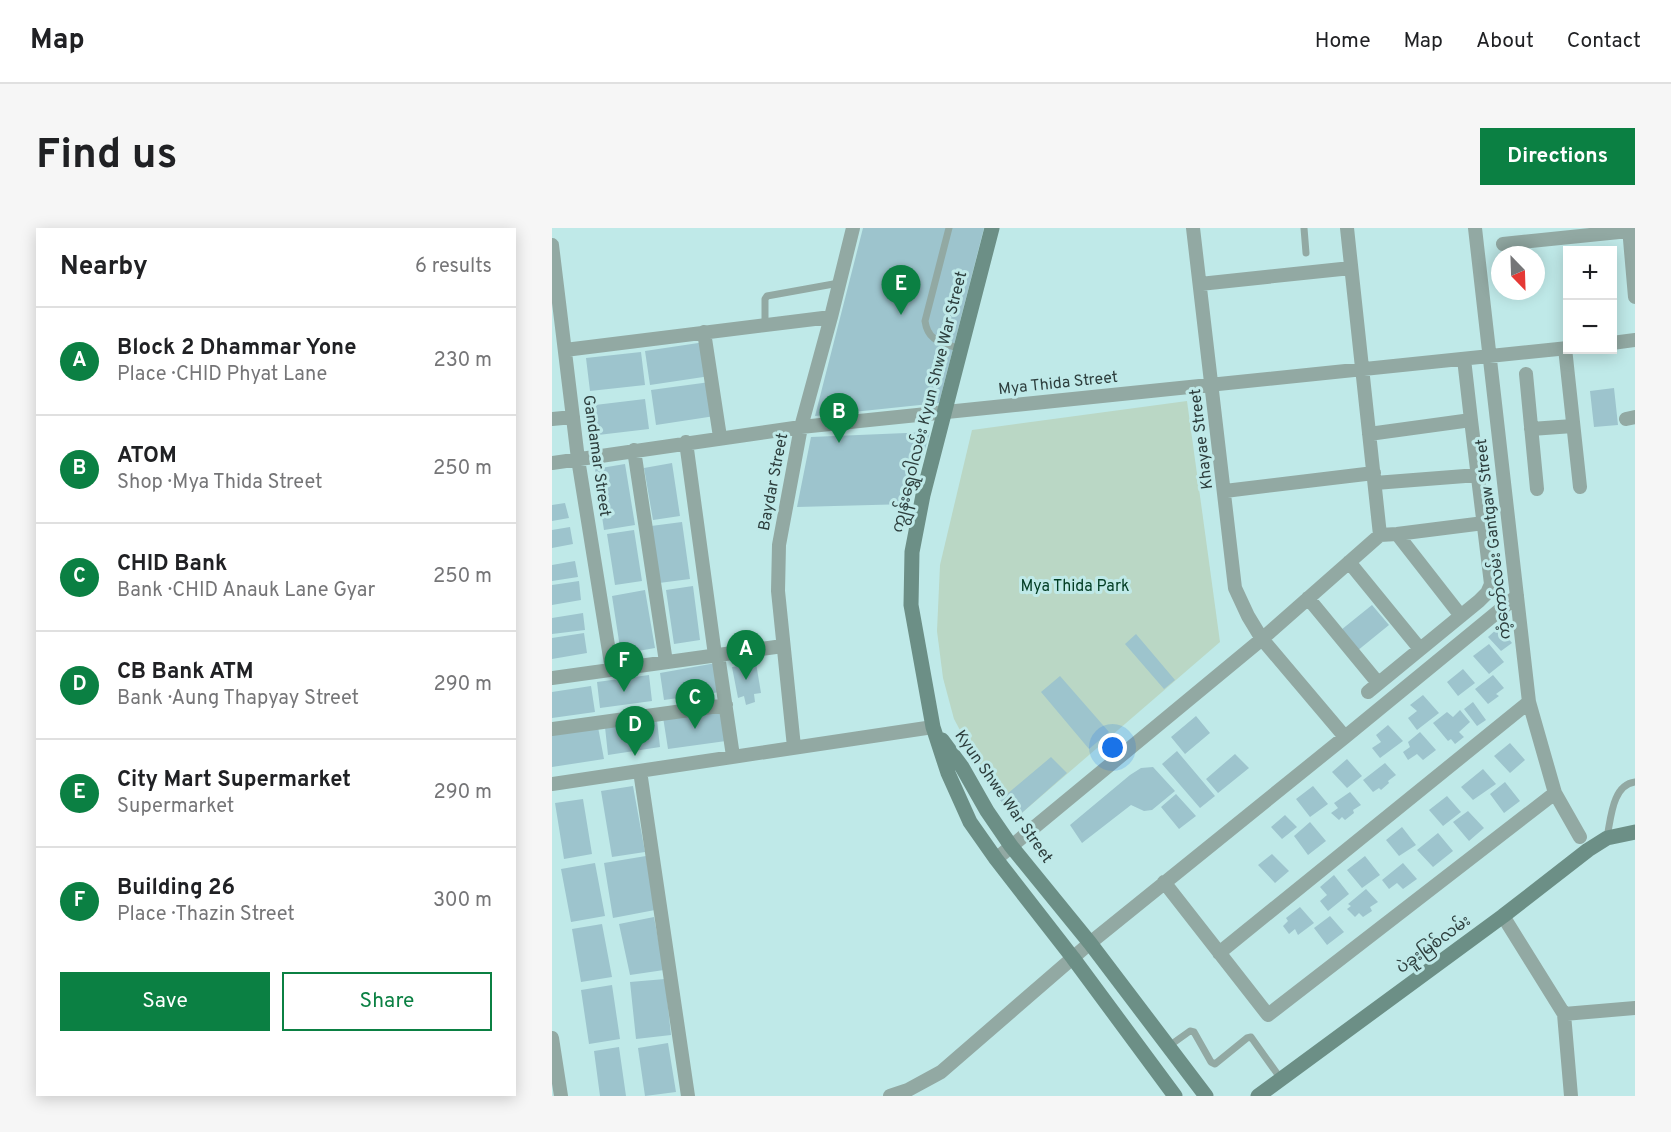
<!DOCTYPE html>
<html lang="en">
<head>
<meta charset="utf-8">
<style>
  body { margin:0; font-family:Overpass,"Noto Sans Myanmar",sans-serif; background:#f6f6f6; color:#202124 }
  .controls { position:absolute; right:18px; top:18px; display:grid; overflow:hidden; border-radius:0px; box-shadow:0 3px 15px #0003 }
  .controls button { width:54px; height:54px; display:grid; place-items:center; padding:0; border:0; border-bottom:2px solid #e0e0e0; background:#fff; color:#202124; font:30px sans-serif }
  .compass { position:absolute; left:939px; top:18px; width:54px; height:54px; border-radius:50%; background:#fff; box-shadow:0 3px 15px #0003; rotate:157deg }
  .you { position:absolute; left:561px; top:520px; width:21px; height:21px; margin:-15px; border:4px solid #fff; border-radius:50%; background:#1a73e8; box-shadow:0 0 0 9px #1a73e833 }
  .badge { display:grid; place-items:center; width:39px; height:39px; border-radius:50%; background:#0b8043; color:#fff; font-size:20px; font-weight:700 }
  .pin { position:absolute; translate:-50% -50px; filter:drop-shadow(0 2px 3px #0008) }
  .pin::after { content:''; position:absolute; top:32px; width:21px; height:18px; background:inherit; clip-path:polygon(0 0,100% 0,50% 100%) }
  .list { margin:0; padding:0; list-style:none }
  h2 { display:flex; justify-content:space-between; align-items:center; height:78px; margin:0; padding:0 24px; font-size:26px }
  h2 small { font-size:20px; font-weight:400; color:#757577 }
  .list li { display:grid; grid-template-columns:39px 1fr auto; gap:18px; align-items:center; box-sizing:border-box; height:108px; padding:0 24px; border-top:2px solid #e0e0e0 }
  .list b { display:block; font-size:22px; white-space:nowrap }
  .list p { margin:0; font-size:20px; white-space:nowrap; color:#757577 }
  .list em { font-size:20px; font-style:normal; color:#757577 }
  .actions { display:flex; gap:12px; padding:18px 24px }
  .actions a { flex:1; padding:14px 0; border:2px solid #0b8043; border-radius:0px; text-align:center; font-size:21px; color:#0b8043 }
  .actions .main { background:#0b8043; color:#fff }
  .map { position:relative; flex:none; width:1083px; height:868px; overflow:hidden; border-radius:0px }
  header { display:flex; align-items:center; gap:36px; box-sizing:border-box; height:84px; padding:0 30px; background:#fff; border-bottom:2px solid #e0e0e0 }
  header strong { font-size:28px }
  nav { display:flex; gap:33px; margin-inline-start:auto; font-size:21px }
  .intro { display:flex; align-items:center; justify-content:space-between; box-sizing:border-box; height:144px; padding:0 36px }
  h1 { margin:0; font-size:42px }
  .button { padding:15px 27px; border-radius:0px; background:#0b8043; color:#fff; font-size:21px; font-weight:700 }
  main { display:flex; gap:36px; padding:0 36px }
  aside { flex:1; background:#fff; border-radius:0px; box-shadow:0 3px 15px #0003 }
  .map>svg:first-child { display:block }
</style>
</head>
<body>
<header>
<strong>Map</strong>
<nav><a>Home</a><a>Map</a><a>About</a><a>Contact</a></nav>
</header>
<div class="intro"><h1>Find us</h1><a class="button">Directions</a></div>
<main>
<aside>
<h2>Nearby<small>6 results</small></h2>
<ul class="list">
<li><span class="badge">A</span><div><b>Block 2 Dhammar Yone</b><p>Place · CHID Phyat Lane</p></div><em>230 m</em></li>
<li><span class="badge">B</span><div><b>ATOM</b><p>Shop · Mya Thida Street</p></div><em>250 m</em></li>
<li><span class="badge">C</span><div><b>CHID Bank</b><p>Bank · CHID Anauk Lane Gyar</p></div><em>250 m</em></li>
<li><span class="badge">D</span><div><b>CB Bank ATM</b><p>Bank · Aung Thapyay Street</p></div><em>290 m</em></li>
<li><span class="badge">E</span><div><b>City Mart Supermarket</b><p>Supermarket</p></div><em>290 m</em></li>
<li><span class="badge">F</span><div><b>Building 26</b><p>Place · Thazin Street</p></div><em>300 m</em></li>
</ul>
<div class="actions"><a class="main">Save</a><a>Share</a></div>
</aside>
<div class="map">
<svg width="1083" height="868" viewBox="0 0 1083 868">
  <rect width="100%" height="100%" fill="#bfe9e8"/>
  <path fill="#bad7c5" d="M635,173L668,414L464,590L431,545L402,491L391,450L385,403L388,337L420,202Z"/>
  <path fill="#9dc4cd" d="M311,0H432L387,175L263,188Z
    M153,114L158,148L98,157L93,123Z
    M89,124L93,157L38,163L34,130Z
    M158,154L163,188L104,197L99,162Z
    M1062,160L1066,197L1042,199L1038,163Z
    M93,171L97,201L46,207L43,177Z
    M378,204L357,276L245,279L259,209Z
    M120,235L128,288L101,292L92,240Z
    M73,236L83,297L52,302L43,241Z
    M13,275L17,290L0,293V277Z
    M130,294L138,351L107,355L99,298Z
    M18,299L21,316L0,320V302Z
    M82,302L90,353L63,357L55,306Z
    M23,333L26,349L0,353V337Z
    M27,353L29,372L0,377V357Z
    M141,358L148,412L122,416L114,362Z
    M93,362L103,420L69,426L60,368Z
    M820,377L837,397L805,423L789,402Z
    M31,385L33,402L0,406V390Z
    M947,399L960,415L949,423L936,409Z
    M32,405L35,425L0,431V410Z
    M584,406L623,452L612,461L573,416Z
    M937,416L952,434L937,446L921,428Z
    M164,435L168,464L112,472L108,445Z
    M204,435L209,465L202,466L203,474L194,477L192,468L186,470L180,439Z
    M911,441L923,455L906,468L895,454Z
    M97,447L100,473L48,480L45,454Z
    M941,447L952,460L944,466L947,468L936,476L923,461Z
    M508,448L557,504L537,521L489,464Z
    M39,458L43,484L0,490V464Z
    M871,467L887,485L865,502L856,490L865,483L858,477Z
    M921,474L934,492L925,498L912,481Z
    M170,481L174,513L116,521L111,489Z
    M908,482L918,494L907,504L912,509L903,516L899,511L896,513L881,495L895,484L901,489Z
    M644,488L658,505L633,526L619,509Z
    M105,492L108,519L56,527L53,499Z
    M836,497L851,513L828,530L820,520L829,514L824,507Z
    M46,499L52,531L0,539V506Z
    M868,504L884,522L871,532L865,526L856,532L851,524L858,519L856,514Z
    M958,515L973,532L958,545L942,528Z
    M625,523L663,568L648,580L610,536Z
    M683,526L697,540L666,565L654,551Z
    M499,529L515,545L464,590L448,572Z
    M795,531L810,548L795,560L780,544Z
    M833,535L844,547L836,553L837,555L829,562L827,560L821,564L811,552Z
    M601,539L623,563L600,582L592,583L579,577L530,615L518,597L578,547L589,540Z
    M931,541L944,556L921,572L909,559Z
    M953,554L968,573L952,585L938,566Z
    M81,558L93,624L60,629L49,563Z
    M761,558L776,576L758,589L744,571Z
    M798,564L809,577L801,582L802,585L793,592L790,589L787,592L779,585L786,580L782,575Z
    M624,566L644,588L627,601L609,579Z
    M895,568L909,584L891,598L877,582Z
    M31,571L40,626L12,631L3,575Z
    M916,583L932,600L917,613L901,594Z
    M733,587L745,599L730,611L719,599Z
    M758,594L774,613L756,627L742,608Z
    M850,599L864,617L847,628L834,612Z
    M886,605L901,623L881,639L865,622Z
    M720,626L737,643L723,655L706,637Z
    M94,628L103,682L61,690L52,635Z
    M813,628L828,647L810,660L795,642Z
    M43,635L53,688L19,694L9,641Z
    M851,635L865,651L851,661L845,655L837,661L830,652Z
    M782,647L797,666L776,683L768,673L775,667L768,659Z
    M814,661L826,674L818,679L820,683L811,689L807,685L803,689L795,681L799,678L796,676Z
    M748,679L762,695L746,707L743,701L737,706L731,698L736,693L734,690Z
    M778,688L792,704L775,717L762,700Z
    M102,689L112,742L78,747L67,696Z
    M50,696L60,749L29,754L20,701Z
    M113,751L119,807L84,811L78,754Z
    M60,757L68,811L37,816L29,762Z
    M116,815L124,864L93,868L86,820Z
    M67,819L74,868H48L42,823Z"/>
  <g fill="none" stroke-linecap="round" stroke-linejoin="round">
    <path stroke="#92a9a3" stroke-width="7" d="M397,0L373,93C376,114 390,114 408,121
      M752,0L754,25
      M213,97V71L215,68L287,55
      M1055,609C1059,591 1060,557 1083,554
      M617,818L638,803L642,804L659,834L663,836L695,810L699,809L729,851"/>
    <path stroke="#92a9a3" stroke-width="14" d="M641,0L683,360L696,388L710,411L793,509
      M923,0L977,474L1003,565L1028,609
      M1077,0L1083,69
      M951,16L1077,3
      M0,17L26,231L60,442
      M648,56L799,40
      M152,104L168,209
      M1060,115L1083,112
      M1013,120L1028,259
      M13,122L279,89
      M974,146L985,261
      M0,191L21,189
      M1074,191L1083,189
      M979,201L1021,198
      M817,206L919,192L912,131
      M134,214L163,427
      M82,222L114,434
      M0,235L249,199L1016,120
      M823,255L926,247
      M673,263L822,245
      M845,306L909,388
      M828,307L845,306L932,295
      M797,334L868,421
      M756,370L826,455
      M166,427L181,528
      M0,450L231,418
      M816,464L927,373L935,365L939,356L919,192
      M0,501L174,477
      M242,519L226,363L227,317L249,199L279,89L301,0
      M88,543L136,868
      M0,556L381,499
      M444,631L710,411L828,307L795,0
      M612,654L716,787L1003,565
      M951,688L1012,786L1083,780
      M667,725L977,474
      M1012,786L1019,868
      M0,810L9,868
      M338,868L356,862L389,844L538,715L793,509L965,368"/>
    <path stroke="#6c8f86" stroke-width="15" d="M440,0L371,267L360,324L359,377L381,499L396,545L418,594L444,631L521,730L623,868
      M390,512L410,539L435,583L459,618L538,715L654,868
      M706,868L951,688L1036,622L1055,610L1083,604"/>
  </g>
  <g text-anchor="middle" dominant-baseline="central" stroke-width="6" stroke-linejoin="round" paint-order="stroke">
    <g font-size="16" fill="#2d3e3d" stroke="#bfe9e8">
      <text transform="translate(506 156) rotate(-6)">Mya Thida Street</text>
      <text transform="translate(378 174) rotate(-76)">ကျွန်းရွှေဝါလမ်း Kyun Shwe War Street</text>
      <text transform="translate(650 211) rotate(-97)">Khayae Street</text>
      <text transform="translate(44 228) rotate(82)">Gandamar Street</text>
      <text transform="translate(222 254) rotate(-79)">Baydar Street</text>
      <text transform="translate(942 311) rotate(-97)">ကံ့ကော်လမ်း Gantgaw Street</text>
      <text transform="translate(451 569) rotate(55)">Kyun Shwe War Street</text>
      <text transform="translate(882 717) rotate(-36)">ပဲခူးမြစ်လမ်း</text>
    </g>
    <g font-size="16" fill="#003c23" stroke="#bfe9e8">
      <text x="523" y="359">Mya Thida Park</text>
    </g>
  </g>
</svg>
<div class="controls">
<button>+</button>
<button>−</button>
</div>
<svg class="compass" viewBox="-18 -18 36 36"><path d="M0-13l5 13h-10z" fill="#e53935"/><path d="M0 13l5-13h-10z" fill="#757577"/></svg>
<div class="you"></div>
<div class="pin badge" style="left:194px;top:452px">A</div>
<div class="pin badge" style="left:287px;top:215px">B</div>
<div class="pin badge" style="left:143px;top:501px">C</div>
<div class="pin badge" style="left:83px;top:528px">D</div>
<div class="pin badge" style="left:349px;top:87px">E</div>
<div class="pin badge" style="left:72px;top:464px">F</div>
</div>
</main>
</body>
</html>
